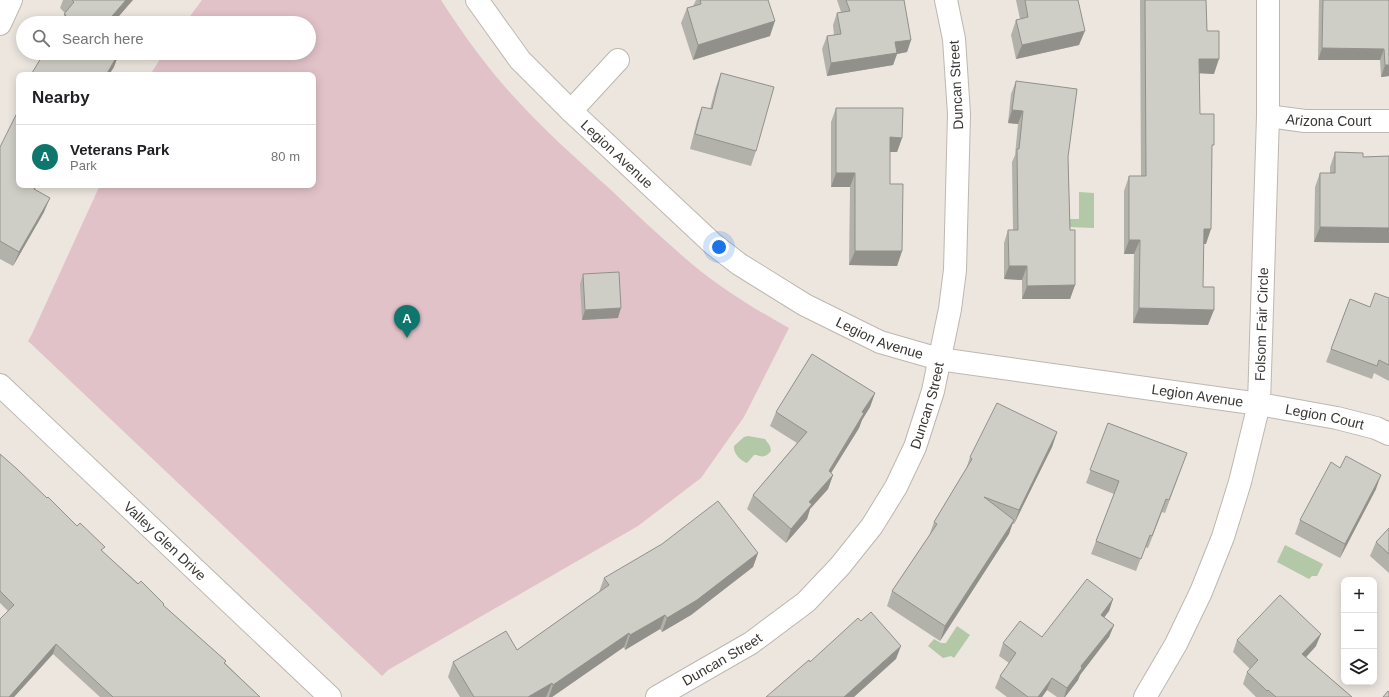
<!DOCTYPE html>
<html lang="en">
<head>
<meta charset="utf-8">
<style>
  body { margin:0; font-family:Arial,sans-serif; background:#f6f6f6; color:#202124 }
  .controls { position:absolute; right:12px; bottom:12px; display:grid; overflow:hidden; border-radius:8px; box-shadow:0 2px 10px #0003 }
  .controls button { width:36px; height:36px; display:grid; place-items:center; padding:0; border:0; border-bottom:1px solid #e0e0e0; background:#fff; color:#202124; font:20px sans-serif }
  .you { position:absolute; left:719px; top:247px; width:14px; height:14px; margin:-10px; border:3px solid #fff; border-radius:50%; background:#1a73e8; box-shadow:0 0 0 6px #1a73e833 }
  .badge { display:grid; place-items:center; width:26px; height:26px; border-radius:50%; background:#0f766e; color:#fff; font-size:13px; font-weight:700 }
  .pin { position:absolute; translate:-50% -33px; filter:drop-shadow(0 1px 2px #0008) }
  .pin::after { content:''; position:absolute; top:21px; width:14px; height:12px; background:inherit; clip-path:polygon(0 0,100% 0,50% 100%) }
  .list { margin:0; padding:0; list-style:none }
  h2 { display:flex; justify-content:space-between; align-items:center; height:52px; margin:0; padding:0 16px; font-size:17px }
  h2 small { font-size:13px; font-weight:400; color:#757577 }
  .list li { display:grid; grid-template-columns:26px 1fr auto; gap:12px; align-items:center; box-sizing:border-box; height:64px; padding:0 16px; border-top:1px solid #e0e0e0 }
  .list b { display:block; font-size:15px; white-space:nowrap }
  .list p { margin:0; font-size:13px; white-space:nowrap; color:#757577 }
  .list em { font-size:13px; font-style:normal; color:#757577 }
  .icon { flex:none; width:22px; height:22px; fill:none; stroke:currentColor; stroke-width:2; stroke-linecap:round; stroke-linejoin:round }
  .map { position:relative; flex:none; width:1389px; height:697px; overflow:hidden }
  .search { position:absolute; background:#fff; box-shadow:0 2px 10px #0003; left:16px; top:16px; width:300px; height:44px; display:flex; align-items:center; gap:10px; box-sizing:border-box; padding:0 14px; border-radius:22px; color:#757577; font-size:15px }
  .panel { position:absolute; background:#fff; box-shadow:0 2px 10px #0003; left:16px; top:72px; width:300px; height:116px; border-radius:8px }
  .map>svg:first-child { display:block }
</style>
</head>
<body>
<div class="map">
<svg width="1389" height="697" viewBox="0 0 1389 697">
  <rect width="100%" height="100%" fill="#ece6df"/>
  <path fill="#e2c2c9" d="M202,0H441C459,28 478,55 500,81C533,120 572,155 610,189C632,210 654,231 677,251C711,282 749,306 789,328L744,417L701,478L638,526L388,670L382,676L28,341L32,334L100,185H313V75H150L164,53H309V23H185Z"/>
  <path fill="#b3c8a6" d="M1079,192L1094,193V228L1069,227L1070,219H1079Z
    M748,436L765,439L770,446L771,451C767,456 763,458 757,455H754L747,463C740,461 733,453 734,446L744,437Z
    M1285,545L1323,564L1317,576H1312L1309,579L1277,562Z
    M957,626L970,635L954,658L951,656L943,658L928,646L934,639L941,643H946Z"/>
  <g fill="none" stroke-linecap="round" stroke-linejoin="round">
    <defs>
      <g id="minor">
        <path id="s1" d="M477,0L520,60L571,111L713,244L739,264L805,305L880,342L939,359L1259,404L1337,418L1376,428L1389,434"/>
        <path d="M0,24L11,0"/>
        <path d="M571,111L618,60"/>
        <path id="s2" d="M1268,116L1305,121H1389"/>
        <path id="s3" d="M0,385L330,697"/>
        <path id="s4" d="M657,697L751,643L806,602L840,566L872,526L896,487L915,447L933,391L950,309L955,270L959,114L954,39L946,0"/>
        <path id="s5" d="M1145,697L1176,644L1201,592L1223,537L1240,482L1259,404L1268,116V0"/>
      </g>
    </defs>
    <use href="#minor" stroke="#bdb7b0" stroke-width="24"/>
    <use href="#minor" stroke="#fff" stroke-width="22"/>
  </g>
  <path fill="#b2b1aa" d="M63,0H133L61,23L65,13L60,8Z
    M696,0H768L770,36L693,60L681,23L687,8L693,6Z
    M837,0H904L911,40L907,52L897,54L893,65L827,76L822,49L827,36L834,35L833,25L837,13L841,12Z
    M1016,0H1078L1079,45L1016,59L1011,35L1016,20L1020,19Z
    M1140,0H1206L1207,31L1214,74L1199,73L1200,114L1212,152L1206,244H1203V287L1208,325L1133,323L1134,254H1124V191L1129,176H1141Z
    M1319,0H1389V76L1381,77L1380,60H1318Z
    M721,73L756,151L751,166L690,149L697,121L702,107L710,109L716,87Z
    M1016,81L1068,157L1070,230L1075,285L1070,299H1022V280L1004,279V243L1008,230H1013L1012,162L1015,155L1018,124L1008,123L1011,94Z
    M836,108L902,138L897,152H890V184L902,251L897,266L849,265L850,187H831V122Z
    M0,147L35,190L44,212L13,266L0,259Z
    M1335,152L1363,157L1389,156V243L1314,242L1315,187L1320,173H1330V167Z
    M583,274L618,318L582,320L580,284Z
    M1389,298V381L1374,373L1372,379L1326,362L1350,299L1370,307Z
    M875,393L870,407L862,420L859,428L831,473L833,475L828,489L810,509L807,519L786,543L747,509L753,495L797,443L770,426L776,412Z
    M1108,423L1187,453L1165,513L1162,512L1148,548L1145,547L1136,571L1091,554L1114,494L1086,483Z
    M1057,432L1052,447L1014,524H1012L1009,534L940,641L887,606L892,591L929,536L934,522L966,469L970,457Z
    M0,454L103,552L226,661L225,663L260,697H100L53,654L14,697H0L8,611L0,603Z
    M1376,489L1340,558L1295,534L1300,520Z
    M1389,528V573L1370,556L1376,542Z
    M758,553L753,567L691,615L662,632L660,629L625,650L624,647L552,697H460L448,677L453,662L517,650L599,592L604,578Z
    M1113,599L1109,611L1104,617L1114,625L1109,637L1080,675L1078,680L1065,697H1057L1047,690L1042,697H1007L995,688L1000,676L1009,663L999,656L1003,643L1042,637Z
    M1237,640L1316,646L1306,657L1352,697H1256L1243,684L1247,672L1250,669L1233,652Z"/>
  <path fill="#91908b" d="M126,0H133L113,23H106Z
    M775,21L770,36L693,60L698,45Z
    M1085,31L1079,45L1016,59L1022,45Z
    M911,40L907,52L897,54L893,65L827,76L831,63L895,42Z
    M1322,48L1384,49L1380,60H1318Z
    M119,53L114,67L109,75H106Z
    M1199,59H1219L1214,74L1194,73Z
    M1385,65H1389V76L1381,77Z
    M1012,110L1023,111L1018,124L1008,123Z
    M890,137L902,138L897,152H884Z
    M836,173H855L850,187H831Z
    M35,185H37L28,203L34,189Z
    M50,198L44,212L13,266L19,252Z
    M1320,227L1389,228V243L1314,242Z
    M1204,229H1211L1206,244H1198Z
    M1129,240H1140L1134,254H1124Z
    M855,251H902L897,266L849,265Z
    M1009,266H1027L1022,280L1004,279Z
    M1075,285L1070,299H1022L1027,286Z
    M621,308L618,318L582,320L585,310Z
    M1139,308L1214,310L1208,325L1133,323Z
    M875,393L870,407L862,420L859,428L823,486L829,471L862,412Z
    M1057,432L1052,447L1014,524L1019,510Z
    M833,475L828,489L810,509L807,519L786,543L791,529L809,502Z
    M1381,475L1376,489L1340,558L1345,544Z
    M1014,520L1009,534L940,641L945,626Z
    M758,553L753,567L691,615L662,632L667,618Z
    M1113,599L1109,611L1097,627L1101,615Z
    M665,615L660,629L625,650L630,635Z
    M1114,625L1109,637L1080,675L1078,680L1065,697H1064L1067,688L1081,666Z
    M629,633L624,647L552,697H549L553,685Z
    M1321,634L1316,646L1298,666L1302,654Z
    M56,644L53,654L14,697H9Z
    M901,646L896,659L854,697H844Z
    M1052,678L1047,690L1042,697H1038Z
    M552,683L546,697H528Z"/>
  <path fill="#cfcec6" stroke="#91908b" d="M72,0H126L106,23H61L66,15L64,14L74,2Z
    M700,0H768L775,21L698,45L687,8L701,4Z
    M846,0H904L911,40L895,42L897,53L831,63L827,36L841,34L837,13L850,11Z
    M1025,0H1078L1085,31L1022,45L1016,20L1028,17Z
    M1145,0H1206L1207,31H1219V59H1199L1200,114H1214V145H1212L1211,229H1204L1203,287H1214V310L1139,308L1140,240H1129V176H1146Z
    M1323,0H1389V65H1385L1384,49L1322,48Z
    M44,53H119L106,75H35L32,73Z
    M721,73L774,87L756,151L695,134L702,107L712,109Z
    M1016,81L1077,89L1068,157L1070,230H1075V285L1027,286V266H1009L1008,230H1018L1017,149H1019L1023,111L1012,110Z
    M836,108H903L902,138L890,137V184H903L902,251H855V173H836Z
    M19,109V185H35L34,189L50,198L19,252L0,241V147Z
    M1335,152L1363,153V157L1389,156V228L1320,227V173H1335Z
    M619,272L621,308L585,310L583,274Z
    M1375,293L1389,298V365L1379,360L1377,366L1331,349L1350,299L1370,307Z
    M812,354L875,393L862,412L864,413L829,471L833,475L809,502L812,504L791,529L753,495L807,432L776,412Z
    M997,403L1057,432L1019,510L984,497L1014,520L945,626L892,591L937,524L934,522L972,459L970,457Z
    M1108,423L1187,453L1169,500L1166,499L1152,536L1150,535L1141,559L1096,541L1119,481L1090,470Z
    M0,454L17,469L47,498L48,497L77,526L80,523L105,547L101,550L138,584L141,581L164,604L163,605L226,661L224,663L260,697H113L56,644L9,697H0V619L14,605L0,591Z
    M1346,456L1381,475L1345,544L1300,520L1331,462L1340,468Z
    M718,501L758,553L697,600L667,618L665,615L630,635L629,633L553,685L552,683L528,697H474L453,662L506,631L517,650L609,585L604,578L662,544Z
    M1389,528V554L1376,542Z
    M1087,579L1113,599L1101,615L1114,625L1081,666L1082,668L1067,688L1052,678L1038,697H1028L1000,676L1016,653L1003,643L1020,621L1042,637Z
    M1280,595L1321,634L1302,654L1352,697H1276L1268,690L1267,691L1247,672L1258,660L1237,640Z
    M871,612L901,646L844,697H766L809,660L810,662L858,618L861,621Z
    M1388,691L1389,692V697H1383Z"/>
  <g text-anchor="middle" dominant-baseline="central" stroke-width="3.5" stroke-linejoin="round" paint-order="stroke">
    <g font-size="14" fill="#3a3734" stroke="#fff">
      <text transform="translate(956 85) rotate(-93)">Duncan Street</text>
      <text stroke="none"><textPath href="#s2" startOffset="61">Arizona Court</textPath></text>
      <text stroke="none"><textPath href="#s1" startOffset="209">Legion Avenue</textPath></text>
      <text stroke="none"><textPath href="#s5" startOffset="396">Folsom Fair Circle</textPath></text>
      <text stroke="none"><textPath href="#s1" startOffset="533">Legion Avenue</textPath></text>
      <text stroke="none"><textPath href="#s1" startOffset="857">Legion Avenue</textPath></text>
      <text stroke="none"><textPath href="#s4" startOffset="411">Duncan Street</textPath></text>
      <text stroke="none"><textPath href="#s1" startOffset="986">Legion Court</textPath></text>
      <text stroke="none"><textPath href="#s3" startOffset="227">Valley Glen Drive</textPath></text>
      <text stroke="none"><textPath href="#s4" startOffset="75">Duncan Street</textPath></text>
    </g>
  </g>
</svg>
<div class="controls">
<button>+</button>
<button>−</button>
<button><svg class="icon" aria-label="layers" viewBox="0 0 24 24"><path d="M12 4l9 5-9 5-9-5zM3 14l9 5 9-5"/></svg></button>
</div>
<div class="you"></div>
<div class="pin badge" style="left:407px;top:338px">A</div>
<div class="search"><svg class="icon" aria-label="search" viewBox="0 0 24 24"><circle cx="10" cy="10" r="6"/><path d="M15 15l6 6"/></svg>Search here</div>
<section class="panel">
<h2>Nearby<small></small></h2>
<ul class="list">
<li><span class="badge">A</span><div><b>Veterans Park</b><p>Park</p></div><em>80 m</em></li>
</ul>
</section>
</div>
</body>
</html>
